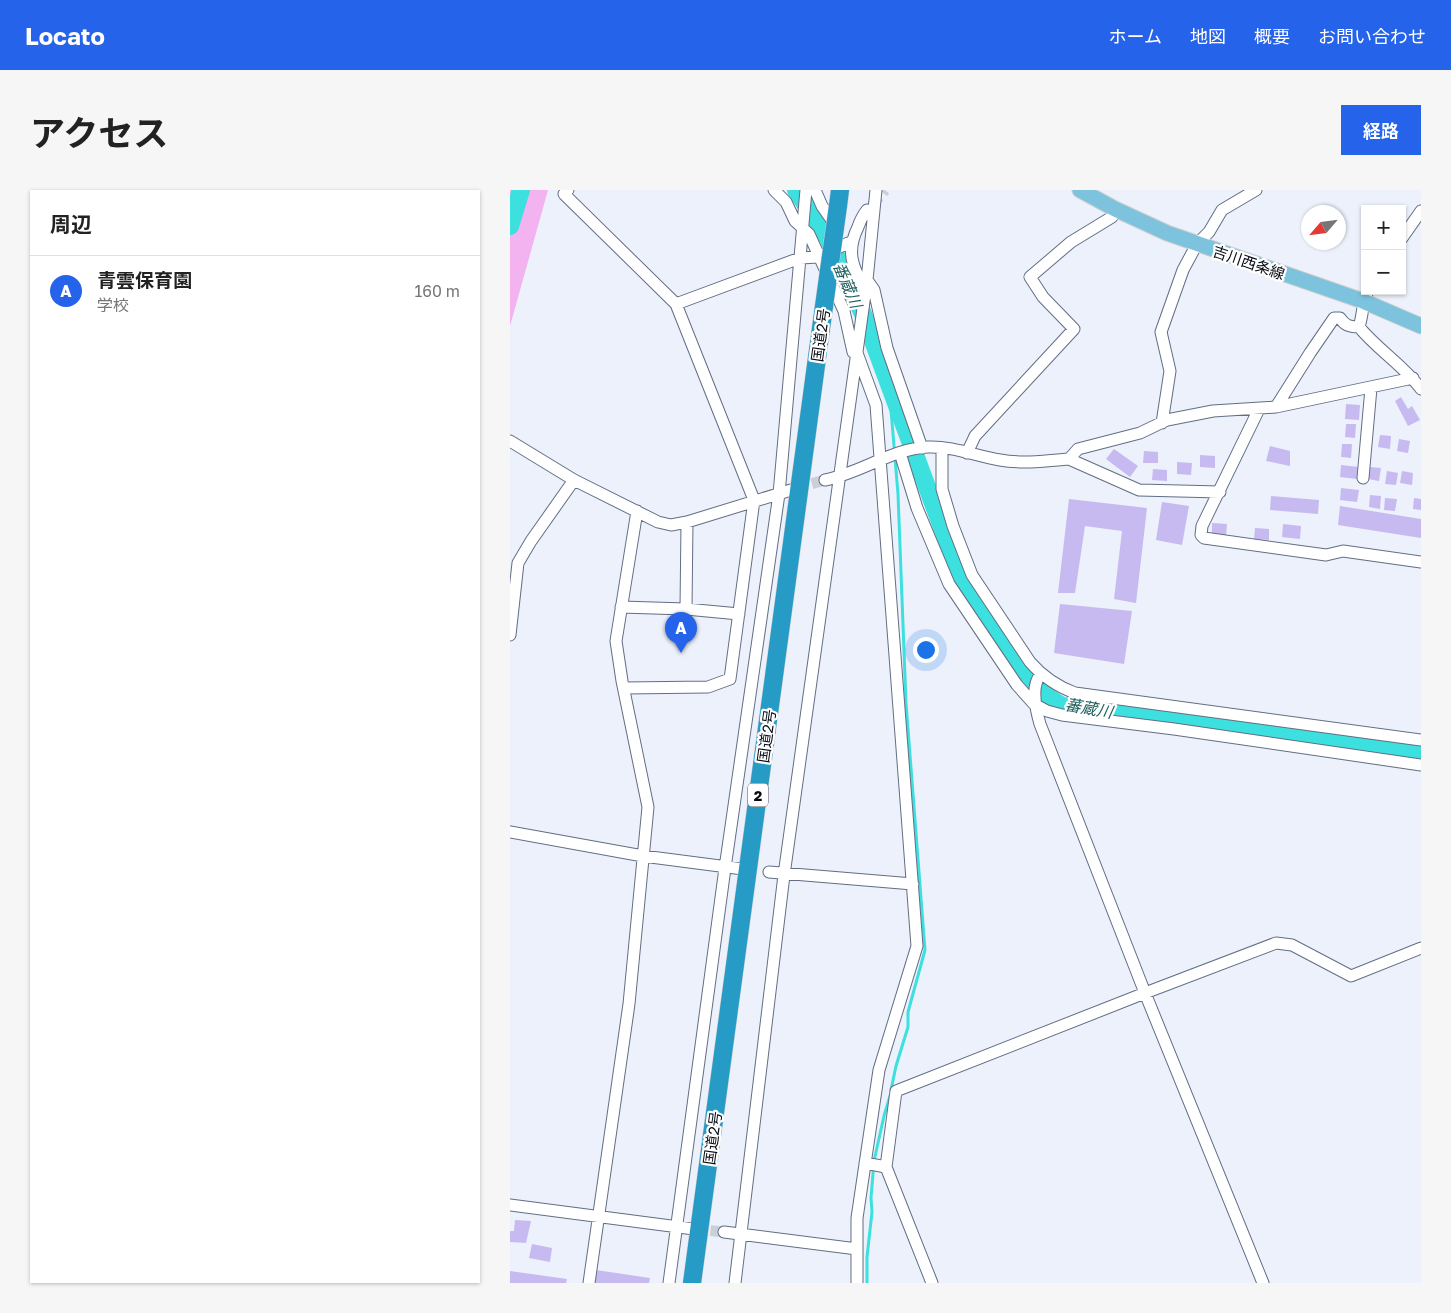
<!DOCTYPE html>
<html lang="ja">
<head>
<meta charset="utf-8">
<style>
  body { margin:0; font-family:"Golos Text","Noto Sans JP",sans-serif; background:#f6f6f6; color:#222 }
  .controls { position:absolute; right:15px; top:15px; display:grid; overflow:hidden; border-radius:0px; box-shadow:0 1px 4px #0004 }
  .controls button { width:45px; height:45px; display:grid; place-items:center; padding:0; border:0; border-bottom:1px solid #e0e0e0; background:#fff; color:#222; font:25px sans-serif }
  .compass { position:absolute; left:791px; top:15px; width:45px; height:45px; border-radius:50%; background:#fff; box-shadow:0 1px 4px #0004; rotate:242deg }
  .you { position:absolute; left:415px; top:459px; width:18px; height:18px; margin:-12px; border:4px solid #fff; border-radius:50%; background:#1a73e8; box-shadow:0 0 0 8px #1a73e833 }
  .badge { display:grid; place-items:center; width:32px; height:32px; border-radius:50%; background:#2563eb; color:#fff; font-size:16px; font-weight:700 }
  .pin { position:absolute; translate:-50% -41px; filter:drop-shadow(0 1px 2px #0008) }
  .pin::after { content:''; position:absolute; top:26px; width:18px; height:15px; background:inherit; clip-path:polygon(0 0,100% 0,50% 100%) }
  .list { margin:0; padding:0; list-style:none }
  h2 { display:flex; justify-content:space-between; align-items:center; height:65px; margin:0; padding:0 20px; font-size:21px }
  h2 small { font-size:16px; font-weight:400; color:#767676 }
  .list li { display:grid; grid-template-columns:32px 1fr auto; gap:15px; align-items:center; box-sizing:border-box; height:70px; padding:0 20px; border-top:1px solid #e0e0e0 }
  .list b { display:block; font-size:19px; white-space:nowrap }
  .list p { margin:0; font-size:16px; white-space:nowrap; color:#767676 }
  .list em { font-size:16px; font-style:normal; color:#767676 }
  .map { position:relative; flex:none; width:911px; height:1093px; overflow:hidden; border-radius:0px }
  header { display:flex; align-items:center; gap:30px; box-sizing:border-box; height:70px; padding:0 25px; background:#2563eb; color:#fff }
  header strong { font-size:24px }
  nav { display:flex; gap:28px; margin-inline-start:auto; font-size:18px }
  .intro { display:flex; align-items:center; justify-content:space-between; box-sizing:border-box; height:120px; padding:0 30px }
  h1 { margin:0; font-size:35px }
  .button { padding:12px 22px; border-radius:0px; background:#2563eb; color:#fff; font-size:18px; font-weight:700 }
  main { display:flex; gap:30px; padding:0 30px }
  aside { flex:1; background:#fff; border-radius:0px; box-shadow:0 1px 4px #0004 }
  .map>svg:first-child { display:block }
</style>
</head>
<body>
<header>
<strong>Locato</strong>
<nav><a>ホーム</a><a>地図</a><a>概要</a><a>お問い合わせ</a></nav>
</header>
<div class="intro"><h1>アクセス</h1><a class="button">経路</a></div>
<main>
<aside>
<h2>周辺<small></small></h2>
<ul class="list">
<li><span class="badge">A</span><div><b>青雲保育園</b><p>学校</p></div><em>160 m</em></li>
</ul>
</aside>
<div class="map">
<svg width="911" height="1093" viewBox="0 0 911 1093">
  <rect width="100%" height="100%" fill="#ecf1fb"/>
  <path fill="#f3b2f0" d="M0,0H38L0,136Z"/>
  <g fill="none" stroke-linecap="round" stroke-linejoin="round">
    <path stroke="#3be0df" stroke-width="3" d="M379,196L388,304L396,513L415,760L398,822V837L386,876L381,900
      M357,1093V1067L362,1022L361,1008L364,971L374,926L380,906"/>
    <path stroke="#3be0df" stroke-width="18" d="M286,0L318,48L353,124L447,378L456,396L516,482L535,505L552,516L622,523L706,536L911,564
      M0,36L11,0"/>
  </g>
  <path fill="#c6baf1" d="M891,207L898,219L902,216L910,230L898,236L885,211Z
    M836,214L850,215L849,230L835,229Z
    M836,234H846L845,248L835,247Z
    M870,245L881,246L880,259L868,257Z
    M889,249L900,251L898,263L887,261Z
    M832,254H842L841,268L831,267Z
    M760,256L780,261V276L756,271Z
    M604,259L628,276L620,287L596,269Z
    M634,261L648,262V273H633Z
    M690,265L705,266V278L690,277Z
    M667,272L682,273L681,285L667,284Z
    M831,275L849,277L847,289L830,287Z
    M860,277L871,278L869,291L858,289Z
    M643,279L657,280V291L642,290Z
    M877,281L888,283L886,295L875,294Z
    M892,281L903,283L902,295L890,293Z
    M831,298L849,300L847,312L830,310Z
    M860,305L871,306L870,319L859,317Z
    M761,306L809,310L808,324L760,320Z
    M875,308L887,309L885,321L874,320Z
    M904,308L911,309V320L903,319Z
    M559,309L637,318L626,413L604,409L612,341L575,336L565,403H548Z
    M652,312L679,316L672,355L646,350Z
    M830,316L911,329V348L828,335Z
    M702,333L717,334L716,346L702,345Z
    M773,334L791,336L790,349L772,347Z
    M745,338L759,339V350L744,349Z
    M550,414L622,421L614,474L544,463Z
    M5,1030L21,1031L16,1053L0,1052V1041H4Z
    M22,1054L42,1058L40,1072L19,1068Z
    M86,1080L140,1088L139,1093H84Z
    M0,1081L57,1089L56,1093H0Z"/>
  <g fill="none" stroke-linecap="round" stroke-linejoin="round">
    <path stroke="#cacfd8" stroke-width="11" stroke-dasharray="11 5.5" stroke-linecap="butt" d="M362,15L375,0
      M286,298L315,290
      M184,1039L214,1042"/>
    <defs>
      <path id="minor" d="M58,0L54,4L166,114L244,310L220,489L198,497L114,498
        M264,0L276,12L285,31L299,44L334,121L343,162
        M305,0L312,16L326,36
        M892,48L911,21
        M357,90L364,100L377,158L412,258
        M355,99C342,77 336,61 348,37C350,31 353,25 357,20
        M858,101C852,113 853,125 849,137C868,160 894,176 911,199
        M166,114L290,68L309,67L338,53
        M347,163L366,215L407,756L369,880L347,1028V1093
        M766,217L800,163L824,128H830C835,136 841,137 849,137
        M749,219L692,336L691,345L694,348L816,365L833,361L911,372
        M652,233L660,181L651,142L673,80L687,54L699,42L712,20L746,0
        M0,251L64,290L148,332L161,335L177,332L281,300
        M432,258V299L443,336L462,385L520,472C533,487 546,496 565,503L911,550
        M390,263L407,318L439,394L507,495L524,514L537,521L552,525L664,539L911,575
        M457,263L465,246L564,139L533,107L520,87L561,52L602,27L605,19
        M559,269L629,300L710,302
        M853,288L861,198
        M315,290C351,283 381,259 418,257C442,256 466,266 490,270C512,274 536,271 559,269L568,259L630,243L657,230L703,221L766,217L903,188
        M111,417L176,419L229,424
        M176,419L177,332
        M0,445L8,373L21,351L64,290
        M531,484C520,496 526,520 530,534L635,803L753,1093
        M0,642L133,666L233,679
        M259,682L403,694
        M355,973L376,977L422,1093
        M376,977L386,901L635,803L766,753L782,755L841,786L911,758
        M0,1015L184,1039
        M214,1042L347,1059
        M79,1093L119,814L138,617L112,491L106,451L127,321
        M159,1093L215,678L269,304L296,0
        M225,1093L274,685L357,90L366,0"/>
      <path id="major" d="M570,0L605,19L657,43L853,111L911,136"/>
      <path id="highway" d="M328,16L330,0
        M182,1093L314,116"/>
    </defs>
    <use href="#minor" stroke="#626e83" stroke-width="13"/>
    <use href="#major" stroke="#ceced0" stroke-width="17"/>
    <use href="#highway" stroke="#ceced0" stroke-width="19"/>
    <use href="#minor" stroke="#fff" stroke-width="11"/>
    <use href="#major" stroke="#7dc3dd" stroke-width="15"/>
    <use href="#highway" stroke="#269bc6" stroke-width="18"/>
    <defs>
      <path id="highway-bridge" d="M314,116L328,16"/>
    </defs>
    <use href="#highway-bridge" stroke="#ceced0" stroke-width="19" stroke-linecap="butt"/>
    <use href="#highway-bridge" stroke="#269bc6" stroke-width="18"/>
  </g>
  <g text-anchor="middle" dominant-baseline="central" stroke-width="4.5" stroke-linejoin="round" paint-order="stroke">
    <rect fill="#fff" stroke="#52555a" stroke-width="1" x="238" y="593.5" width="20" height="23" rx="4"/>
    <g font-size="14" font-weight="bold" fill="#080c14">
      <text x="248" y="605">2</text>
    </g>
    <g font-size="15" fill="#080c14" stroke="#fff">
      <text transform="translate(739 72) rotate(19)">吉川西条線</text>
      <text transform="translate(310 145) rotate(-82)">国道2号</text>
      <text transform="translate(256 546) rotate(-82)">国道2号</text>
      <text transform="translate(202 948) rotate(-82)">国道2号</text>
    </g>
    <g font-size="16" font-style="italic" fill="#206060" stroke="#fff">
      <text transform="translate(338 95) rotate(67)">番蔵川</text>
      <text transform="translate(579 518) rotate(10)">蕃蔵川</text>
    </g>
  </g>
</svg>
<div class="controls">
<button>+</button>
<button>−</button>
</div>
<svg class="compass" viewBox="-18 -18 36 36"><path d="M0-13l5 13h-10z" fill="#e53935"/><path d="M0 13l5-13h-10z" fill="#767676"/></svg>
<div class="you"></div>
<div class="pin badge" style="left:171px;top:463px">A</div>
</div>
</main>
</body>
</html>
